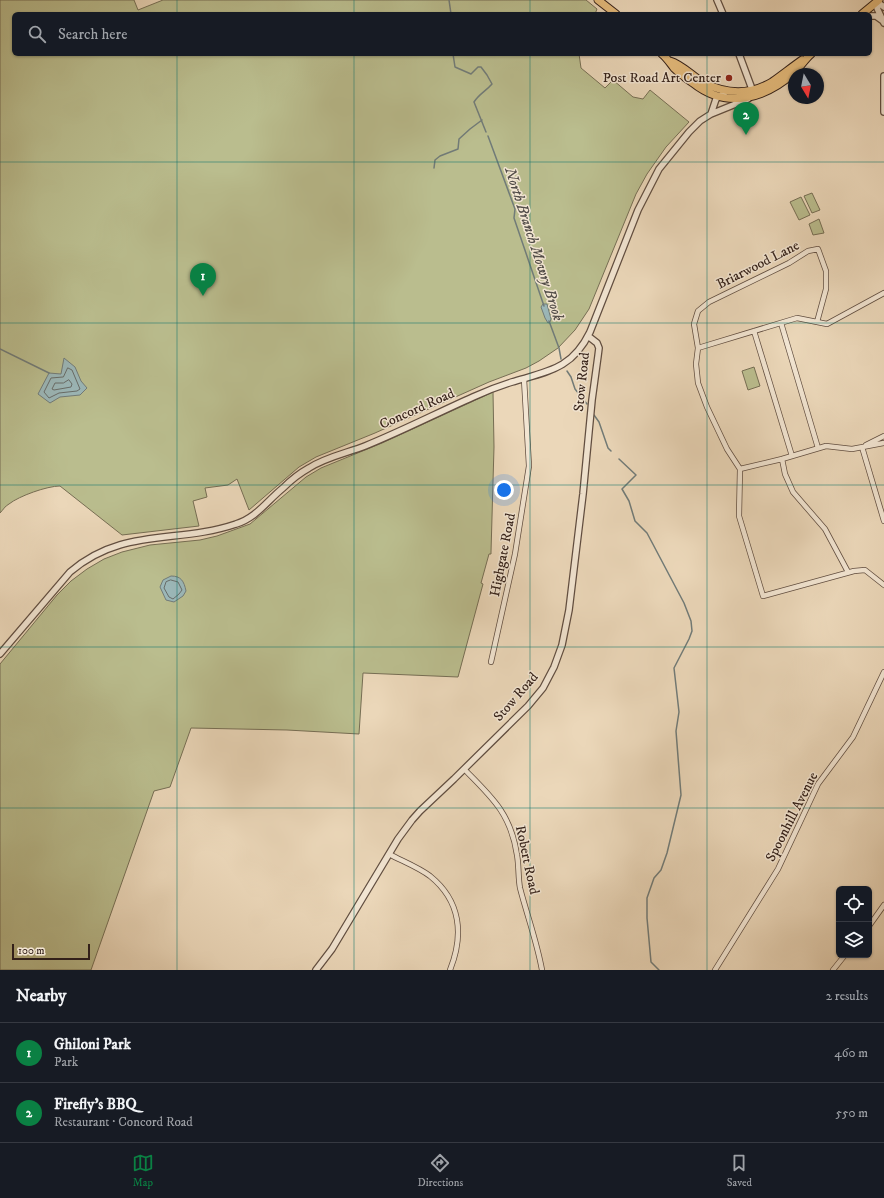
<!DOCTYPE html>
<html lang="en">
<head>
<meta charset="utf-8">
<style>
  body { margin:0; font-family:"IM FELL DW Pica",serif; background:#20242c; color:#f1f3f6 }
  .controls { position:absolute; right:12px; bottom:12px; display:grid; overflow:hidden; border-radius:6px; box-shadow:0 1px 3px #0004 }
  .controls button { width:36px; height:36px; display:grid; place-items:center; padding:0; border:0; border-bottom:1px solid #363941; background:#171b24; color:#f1f3f6; font:20px sans-serif }
  .compass { position:absolute; left:788px; top:68px; width:36px; height:36px; border-radius:50%; background:#171b24; box-shadow:0 1px 3px #0004; rotate:170deg }
  .scale { position:absolute; left:12px; bottom:10px; width:78px; box-sizing:border-box; padding-left:4px; border:2px solid #332019; border-top:0; font-size:11px; line-height:14px; white-space:nowrap; color:#332019; -webkit-text-stroke:3px #f2e5d2; paint-order:stroke }
  .you { position:absolute; left:504px; top:490px; width:14px; height:14px; margin:-10px; border:3px solid #fff; border-radius:50%; background:#1a73e8; box-shadow:0 0 0 6px #1a73e833 }
  .badge { display:grid; place-items:center; width:26px; height:26px; border-radius:50%; background:#0b8043; color:#fff; font-size:13px; font-weight:700 }
  .pin { position:absolute; translate:-50% -33px; filter:drop-shadow(0 1px 2px #0008) }
  .pin::after { content:''; position:absolute; top:21px; width:14px; height:12px; background:inherit; clip-path:polygon(0 0,100% 0,50% 100%) }
  .list { margin:0; padding:0; list-style:none }
  h2 { display:flex; justify-content:space-between; align-items:center; height:52px; margin:0; padding:0 16px; font-size:17px }
  h2 small { font-size:13px; font-weight:400; color:#9ea1a6 }
  .list li { display:grid; grid-template-columns:26px 1fr auto; gap:12px; align-items:center; box-sizing:border-box; height:60px; padding:0 16px; border-top:1px solid #363941 }
  .list b { display:block; font-size:15px; white-space:nowrap }
  .list p { margin:0; font-size:13px; white-space:nowrap; color:#9ea1a6 }
  .list em { font-size:13px; font-style:normal; color:#9ea1a6 }
  .icon { flex:none; width:22px; height:22px; fill:none; stroke:currentColor; stroke-width:2; stroke-linecap:round; stroke-linejoin:round }
  .map { position:relative; flex:none; width:884px; height:970px; overflow:hidden }
  .search { position:absolute; background:#171b24; box-shadow:0 1px 3px #0004; left:12px; right:12px; top:12px; height:44px; display:flex; align-items:center; gap:10px; box-sizing:border-box; padding:0 14px; border-radius:6px; color:#9ea1a6; font-size:15px }
  .sheet { height:172px; background:#171b24 }
  nav { display:flex; justify-content:space-around; align-items:center; box-sizing:border-box; height:56px; border-top:1px solid #363941; background:#171b24; font-size:11px; color:#9ea1a6 }
  nav a { display:grid; justify-items:center; gap:2px }
  nav .on { color:#0b8043 }
  .map>svg:first-child { display:block }
</style>
</head>
<body>
<div class="map">
<svg width="884" height="970" viewBox="0 0 884 970">
  <rect width="100%" height="100%" fill="#ebd7b9"/>
  <filter id="stains"><feTurbulence type="fractalNoise" baseFrequency=".005" numOctaves="4"/><feColorMatrix values="0 0 0 0 .2 0 0 0 0 .09 0 0 0 0 .02 0 0 0 .5 -.17"/></filter>
  <radialGradient id="worn" r=".72"><stop offset=".6" stop-color="#630" stop-opacity="0"/><stop offset="1" stop-color="#630" stop-opacity=".3"/></radialGradient>
  <path fill="#babd8e" stroke="#766e54" d="M0,0H134L138,10L163,0H586L597,9L595,14H14V54H579L581,68L605,88L613,80L633,97L643,99L650,90L689,122L666,147L647,174L636,194L589,309L575,330L558,348L539,361L526,368L489,382L375,433L316,457L299,467L249,510L237,479L228,485L205,488L207,497L193,501L199,526L122,535L60,486C47,486 19,496 9,504C5,506 3,510 0,513Z
    M812,193L820,210L812,213L804,196Z
    M801,197L810,215L799,220L790,202Z
    M819,219L824,233L813,235L809,224Z
    M754,367L760,386L748,390L742,371Z
    M493,392L494,447L491,552V554H489L481,583L483,584L458,677L363,673L359,734L287,730L191,728L170,787L154,791L91,970H0V664L57,595L71,581L87,569L104,559L122,552L150,545L200,540L217,536L250,524L306,477L321,468L382,443Z"/>
  <path fill="#9bb7b8" stroke="#717b78" d="M543,304H547L551,319L550,322L548,323L545,318L541,307Z
    M64,358L75,367L81,381L87,388L80,395L60,397L50,403L38,394L49,373L61,374Z
    M171,576C181,576 184,581 186,591L183,596L174,602L166,600L160,587L163,580Z"/>
  <g fill="none" stroke-linecap="round" stroke-linejoin="round">
    <path stroke="#676c68" stroke-width="1" d="M68,368L72,370L80,389L77,391L59,393L49,398L44,392L51,378L63,377Z
      M69,380L72,384L71,387L54,390L52,389L55,383H63Z
      M171,580L178,582L182,590L179,594L173,599L169,597L164,588L166,582Z"/>
    <path stroke="#717b78" stroke-width="1.5" d="M449,0L451,14
      M453,54L455,67L471,74L478,67H481L487,75L492,84C486,91 479,94 474,102L486,132
      M488,136L515,209L514,218L544,306
      M434,168L435,160L440,156L458,149L459,139L470,129L482,120
      M549,321L559,348L561,359
      M0,349L49,373
      M567,371L571,377L575,389L587,404
      M594,415L599,422L608,448L611,451
      M619,459L636,475L622,489L629,501L635,521L647,533L684,603L691,621L692,631L689,639L674,668L679,712L676,731L681,795L667,853L661,870L654,878L647,898V918L651,962L659,970"/>
    <defs>
      <path id="minor" d="M884,293L827,324L797,318L698,348L696,364L698,383L707,407L727,449L740,469L782,459L826,446L852,449L884,443
        M781,323L818,448
        M754,331L792,456
        M698,348L694,324L698,311L709,302L789,263L808,251L818,249L826,271V289L817,322
        M866,445L884,436
        M862,447L884,521
        M782,459L785,474L793,492L825,529L848,572
        M740,469L739,516L763,596L854,571L865,570L884,585
        M491,662L515,554L529,466L524,379
        M464,769C492,797 511,814 517,855C519,866 518,877 520,888C527,915 537,942 542,970
        M389,854C402,861 418,867 430,876C461,901 464,935 450,970
        M869,926L884,905
        M715,970L778,869L818,784L853,737L884,672
        M833,970L845,955"/>
      <path id="tertiary" d="M717,0L723,14
        M877,2V8L884,23
        M877,2L884,7
        M870,16H876L883,21
        M739,54L752,89
        M884,76V112
        M711,114L716,99L727,91
        M0,654L70,572C122,527 177,544 236,524C256,518 267,501 283,488C291,480 300,473 309,468C326,457 347,453 365,446C402,431 437,413 473,397C486,391 499,386 512,382C549,371 572,369 590,332L638,210L659,169L689,132L700,121L711,114L748,99
        M316,970L332,949L398,839L412,820L420,811L454,779L528,706L543,688L554,667L562,645L569,610L583,494L592,400L598,356L599,348L597,343L588,336"/>
      <path id="primary" d="M598,0L616,14
        M862,14L879,0
        M662,54C667,58 670,63 674,68C679,73 687,79 693,83C727,110 765,99 795,72C801,66 805,59 811,54
        M670,61C683,65 692,76 704,83C726,94 750,95 772,82C782,75 792,67 802,60"/>
    </defs>
    <use href="#minor" stroke="#614e41" stroke-width="6"/>
    <use href="#tertiary" stroke="#614e41" stroke-width="8"/>
    <use href="#primary" stroke="#332019" stroke-width="9"/>
    <use href="#minor" stroke="#f2e5d2" stroke-width="4.5"/>
    <use href="#tertiary" stroke="#f2e5d2" stroke-width="5.5"/>
    <use href="#primary" stroke="#e6bc7c" stroke-width="7"/>
  </g>
  <path fill="none" stroke="#0f766e" stroke-width="1" stroke-opacity="0.55" d="M177,0V14M354,0V14M530,0V14M707,0V14M177,54V970M354,54V970M530,54V970M707,54V970M0,162H884M0,323H884M0,485H884M0,647H884M0,808H884"/>
  <circle fill="#8f2418" stroke="#f2e5d2" stroke-width="1.5" cx="729" cy="78" r="4"/>
  <g text-anchor="middle" dominant-baseline="central" stroke-width="3" stroke-linejoin="round" paint-order="stroke">
    <g font-size="14" fill="#332019" stroke="#f2e5d2" text-anchor="end">
      <text x="721" y="78">Post Road Art Center</text>
    </g>
    <g font-size="14" fill="#332019" stroke="#f2e5d2">
      <text transform="translate(758 265) rotate(-27)">Briarwood Lane</text>
      <text transform="translate(582 382) rotate(-84)">Stow Road</text>
      <text transform="translate(417 409) rotate(-24)">Concord Road</text>
      <text transform="translate(503 555) rotate(-79)">Highgate Road</text>
      <text transform="translate(516 697) rotate(-49)">Stow Road</text>
      <text transform="translate(792 817) rotate(-63)">Spoonhill Avenue</text>
      <text transform="translate(527 860) rotate(78)">Robert Road</text>
    </g>
    <g font-size="15" font-style="italic" fill="#524d49" stroke="#f2e5d2">
      <text transform="translate(534 244) rotate(72)">North Branch Mowry Brook</text>
    </g>
  </g>
  <rect width="100%" height="100%" filter="url(#stains)"/>
  <rect width="100%" height="100%" fill="url(#worn)"/>
</svg>
<div class="controls">
<button><svg class="icon" aria-label="locate" viewBox="0 0 24 24"><circle cx="12" cy="12" r="6"/><path d="M12 2v4M12 18v4M2 12h4M18 12h4"/></svg></button>
<button><svg class="icon" aria-label="layers" viewBox="0 0 24 24"><path d="M12 4l9 5-9 5-9-5zM3 14l9 5 9-5"/></svg></button>
</div>
<svg class="compass" viewBox="-18 -18 36 36"><path d="M0-13l5 13h-10z" fill="#e53935"/><path d="M0 13l5-13h-10z" fill="#9ea1a6"/></svg>
<div class="scale">100 m</div>
<div class="you"></div>
<div class="pin badge" style="left:203px;top:296px">1</div>
<div class="pin badge" style="left:746px;top:135px">2</div>
<div class="search"><svg class="icon" aria-label="search" viewBox="0 0 24 24"><circle cx="10" cy="10" r="6"/><path d="M15 15l6 6"/></svg>Search here</div>
</div>
<section class="sheet">
<h2>Nearby<small>2 results</small></h2>
<ul class="list">
<li><span class="badge">1</span><div><b>Ghiloni Park</b><p>Park</p></div><em>460 m</em></li>
<li><span class="badge">2</span><div><b>Firefly's BBQ</b><p>Restaurant · Concord Road</p></div><em>550 m</em></li>
</ul>
</section>
<nav>
<a class="on"><svg class="icon" aria-label="map" viewBox="0 0 24 24"><path d="M3 6l6-2 6 2 6-2v14l-6 2-6-2-6 2zM9 4v14M15 6v14"/></svg>Map</a>
<a><svg class="icon" aria-label="directions" viewBox="0 0 24 24"><path d="M12 3l9 9-9 9-9-9zM9 14v-3h6M13 9l2 2-2 2"/></svg>Directions</a>
<a><svg class="icon" aria-label="saved" viewBox="0 0 24 24"><path d="M7 4h10v16l-5-4-5 4z"/></svg>Saved</a>
</nav>
</body>
</html>
